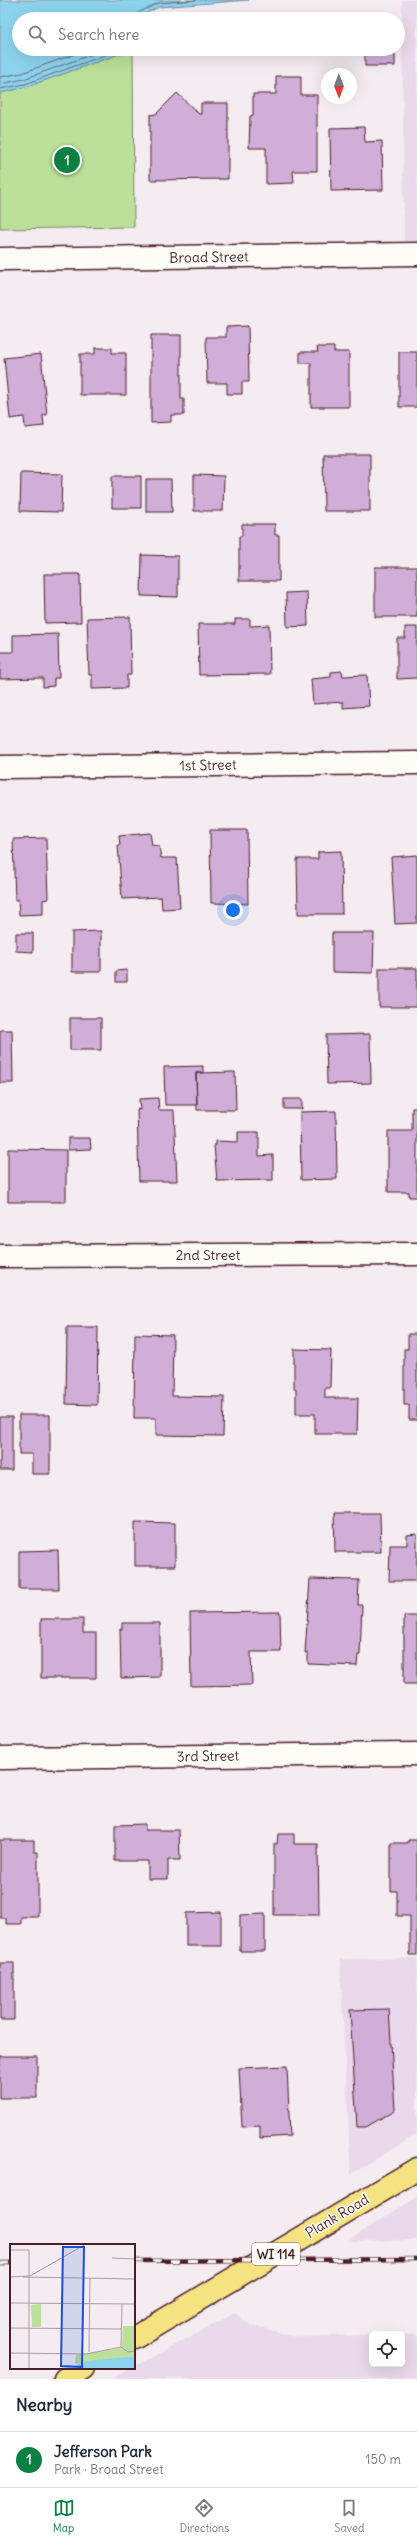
<!DOCTYPE html>
<html lang="en">
<head>
<meta charset="utf-8">
<style>
  body { margin:0; font-family:Delius,sans-serif; background:#f6f6f7; color:#1f2937 }
  .controls { position:absolute; right:12px; bottom:12px; display:grid; overflow:hidden; border-radius:6px; box-shadow:0 4px 16px #0002 }
  .controls button { width:36px; height:36px; display:grid; place-items:center; padding:0; border:0; border-bottom:1px solid #e0e1e3; background:#fff; color:#1f2937; font:20px sans-serif }
  .compass { position:absolute; left:321px; top:68px; width:36px; height:36px; border-radius:50%; background:#fff; box-shadow:0 4px 16px #0002; rotate:179deg }
  .you { position:absolute; left:233px; top:910px; width:14px; height:14px; margin:-10px; border:3px solid #fff; border-radius:50%; background:#1a73e8; box-shadow:0 0 0 6px #1a73e833 }
  .badge { display:grid; place-items:center; width:26px; height:26px; border-radius:50%; background:#0b8043; color:#fff; font-size:13px; font-weight:700 }
  .pin { position:absolute; translate:-50% -50%; border:2px solid #fff; box-shadow:0 1px 4px #0006 }
  .list { margin:0; padding:0; list-style:none }
  h2 { display:flex; justify-content:space-between; align-items:center; height:52px; margin:0; padding:0 16px; font-size:17px }
  h2 small { font-size:13px; font-weight:400; color:#747a83 }
  .list li { display:grid; grid-template-columns:26px 1fr auto; gap:12px; align-items:center; box-sizing:border-box; height:56px; padding:0 16px; border-top:1px solid #e0e1e3 }
  .list b { display:block; font-size:15px; white-space:nowrap }
  .list p { margin:0; font-size:13px; white-space:nowrap; color:#747a83 }
  .list em { font-size:13px; font-style:normal; color:#747a83 }
  .icon { flex:none; width:22px; height:22px; fill:none; stroke:currentColor; stroke-width:2; stroke-linecap:round; stroke-linejoin:round }
  .map { position:relative; flex:none; width:417px; height:2379px; overflow:hidden }
  .search { position:absolute; background:#fff; box-shadow:0 4px 16px #0002; left:12px; right:12px; top:12px; height:44px; display:flex; align-items:center; gap:10px; box-sizing:border-box; padding:0 14px; border-radius:22px; color:#747a83; font-size:15px }
  .sheet { height:108px; background:#fff }
  nav { display:flex; justify-content:space-around; align-items:center; box-sizing:border-box; height:56px; border-top:1px solid #e0e1e3; background:#fff; font-size:11px; color:#747a83 }
  nav a { display:grid; justify-items:center; gap:2px }
  nav .on { color:#0b8043 }
  .map>svg:first-child { display:block }
</style>
</head>
<body>
<div class="map">
<svg width="417" height="2379" viewBox="0 0 417 2379">
  <rect width="100%" height="100%" fill="#f4ecf1"/>
  <filter id="ink" filterUnits="userSpaceOnUse"><feTurbulence type="fractalNoise" baseFrequency=".025" numOctaves="2"/><feDisplacementMap in="SourceGraphic" scale="8" xChannelSelector="R" yChannelSelector="G"/><feConvolveMatrix kernelMatrix="1 2 1 2 8 2 1 2 1" color-interpolation-filters="sRGB"/></filter>
  <g filter="url(#ink)">
    <path fill="#e9d9ea" d="M402,0H417V254L404,255Z
      M417,1958V2134L351,2174L340,1959Z
      M417,2197V2240L347,2241Z
      M235,2313L250,2325L296,2337L372,2335V2364H402V2335H417V2379H111Z"/>
    <path fill="#bbe09a" stroke="#828062" d="M133,49L134,227L0,229V93L26,87Z"/>
    <path fill="#8dd3ee" stroke="#728ba0" d="M0,0H249L159,7L135,19H19V49H133L26,87L0,93Z"/>
    <g fill="none" stroke-linecap="round" stroke-linejoin="round">
      <path stroke="#656779" stroke-width="1" d="M134,19L136,14L158,3L196,0
        M0,77L22,73L89,49
        M0,84L24,79L107,49
        M0,89L25,84L122,49"/>
    </g>
    <path fill="#d0aed8" stroke="#4a1f2b" d="M365,49H395V66H365Z
      M276,76H301V95H317V171H293L294,183L266,184V148H249L250,116L253,115V94H276Z
      M177,93L199,114H201V103H228V179L150,180V115L156,114Z
      M364,127L365,142L382,141L383,190L331,191L330,128Z
      M248,326L249,382H242V394H227V383H207L206,337H226V327Z
      M151,335H181V399H184V415H171V422L151,423Z
      M317,347H334V352H349V407H311V363H300V352H318Z
      M95,348H112V353H126V395H80V354H95Z
      M399,352H417V407H399Z
      M41,354L47,415H43L44,426L25,428L24,417L10,419L4,358Z
      M323,454H370V511H324Z
      M21,473L62,474L61,512L20,511Z
      M194,475L224,476L223,511H194Z
      M112,476H141V508H112Z
      M146,479H171L172,512H146Z
      M242,524H275V535H279V581H239V536H242Z
      M142,555L178,556V597L141,596Z
      M375,567H417V617H375Z
      M44,574H80L81,622L45,623Z
      M307,592L308,626L287,627L286,593Z
      M130,617L131,675H127V688L92,689V675H89L87,618Z
      M235,619H250V626L269,625L270,674L199,675L198,624H235Z
      M405,627H417V678L397,679V638H405Z
      M58,634L59,678H54V686L43,687V678L0,679V652H13V635Z
      M342,671L343,676L367,675L369,706L343,708V702L313,704L311,679L331,677V672Z
      M210,830H247L248,904L211,903Z
      M150,833L152,845L159,846L161,858H177L180,908L162,909L161,897L122,899L118,845H120L119,836Z
      M46,838L48,899L43,900V914L19,915L18,899L15,900L13,839Z
      M341,851L342,914H298L297,859H318V852Z
      M417,855V923L395,924L391,857Z
      M101,931V972H72V932Z
      M16,933H33V952L16,951Z
      M332,933H374L373,973L332,972Z
      M379,968H417V1007H379Z
      M127,970V982H116V971Z
      M70,1018H101V1050H70Z
      M0,1030H12L13,1083H0Z
      M370,1034L371,1083L327,1084L326,1035Z
      M203,1066V1073H196L197,1105H165L164,1067Z
      M235,1072L236,1110H197L196,1073Z
      M158,1098L159,1110H174L177,1181H139L137,1109L140,1110L139,1099Z
      M284,1099H302V1109H284Z
      M412,1108H417V1197H409V1192H388V1131H412Z
      M336,1111L337,1179L301,1180L300,1112Z
      M238,1132H259V1156L273,1155V1180L217,1181L214,1145H216V1141L238,1142Z
      M68,1138H90L91,1149L68,1150Z
      M8,1149L66,1150V1202H8Z
      M67,1327H98L97,1405L66,1404Z
      M135,1334L173,1335L172,1396L224,1397L223,1436L156,1435V1418H134Z
      M408,1334H417V1420H409V1405H404V1349H408Z
      M294,1349L331,1350L330,1388H325V1398H358L357,1434H315V1414H296V1389H294Z
      M19,1415H50V1474H32V1454H19Z
      M0,1417H12V1470H0Z
      M334,1513H380L381,1552H335Z
      M135,1522L175,1523V1566H135Z
      M417,1534V1581H389L390,1545H407V1535Z
      M58,1550L59,1589H19V1551Z
      M310,1579L359,1580L358,1605H362L360,1655H358L357,1666L308,1664V1653H305Z
      M280,1612L281,1652H251L252,1685L191,1686L190,1613Z
      M404,1616H417V1684H404Z
      M41,1619H83V1633H96V1678H41Z
      M122,1623H160V1677L121,1678L120,1629H122Z
      M145,1824V1830H179L180,1860H168V1879H148V1861H115V1825Z
      M278,1834H294V1844H318L319,1915H274V1844H277Z
      M0,1840H34V1852H38V1917H21V1924H6V1918H0Z
      M408,1840H417V1955H410V1916H397V1891H391V1843H408Z
      M221,1912V1946H186V1913Z
      M265,1914V1951H240V1915Z
      M0,1963H14V2020H0Z
      M389,2009L395,2110L366,2127H357L350,2010Z
      M0,2056H37V2098H0Z
      M287,2066L290,2136L260,2138V2126L242,2127L239,2068Z"/>
    <g fill="none" stroke-linecap="round" stroke-linejoin="round">
      <defs>
        <path id="street" d="M0,259L417,254
          M0,767L417,763
          M0,1256L417,1254
          M0,1758L417,1754"/>
        <path id="primary" d="M134,2338L417,2169
          M65,2379L83,2368"/>
      </defs>
      <use href="#street" stroke="#4a1f2b" stroke-width="25"/>
      <use href="#primary" stroke="#4a1f2b" stroke-width="25"/>
      <use href="#street" stroke="#fdfcf7" stroke-width="22"/>
      <use href="#primary" stroke="#f5e382" stroke-width="22"/>
      <defs>
        <path id="rail" d="M134,2261L417,2259
          M0,2263H11"/>
      </defs>
      <use href="#rail" stroke="#4a1f2b" stroke-width="4.5"/>
      <use href="#rail" stroke="#fdfcf7" stroke-width="3" stroke-dasharray="9" stroke-linecap="butt"/>
    </g>
  </g>
  <g text-anchor="middle" dominant-baseline="central" stroke-width="3" stroke-linejoin="round" paint-order="stroke">
    <rect fill="#fdfcf7" stroke="#806168" stroke-width="1" x="252" y="2243" width="48" height="22" rx="3"/>
    <g font-size="13" font-weight="bold" fill="#4a1f2b">
      <text x="276" y="2254">WI 114</text>
    </g>
    <g font-size="14" fill="#4a1f2b" stroke="#fdfcf7">
      <text transform="translate(209 257) rotate(-1)">Broad Street</text>
      <text transform="translate(208 765) rotate(-1)">1st Street</text>
      <text x="208" y="1255">2nd Street</text>
      <text transform="translate(208 1756) rotate(-1)">3rd Street</text>
      <text transform="translate(337 2216) rotate(-31)">Plank Road</text>
    </g>
  </g>
  <g transform="translate(10 2244)">
    <rect width="125" height="125" fill="#f4ecf1"/>
    <path d="M31,60V83H22L21,61ZM113,82H125V112L65,120L66,111L112,104Z" fill="#bbe09a"/>
    <path d="M125,112V125H43L64,122L77,117Z" fill="#8dd3ee"/>
    <path fill="none" stroke="#b09aa2" stroke-width="1" d="M0,6H19V125M102,14L125,15M0,33L20,32L76,0M13,33L125,35M0,59L125,60M0,84L112,85M111,103L112,60M111,103L118,108L125,107M79,108L80,34M0,109L76,110L111,103"/>
    <path fill="#1d4ed8" fill-opacity="0.15" stroke="#1d4ed8" stroke-width="2" d="M53,3H74L72,123L51,122Z"/>
    <rect width="125" height="125" fill="none" stroke="#4a1f2b" stroke-width="2"/>
  </g>
</svg>
<div class="controls">
<button><svg class="icon" aria-label="locate" viewBox="0 0 24 24"><circle cx="12" cy="12" r="6"/><path d="M12 2v4M12 18v4M2 12h4M18 12h4"/></svg></button>
</div>
<svg class="compass" viewBox="-18 -18 36 36"><path d="M0-13l5 13h-10z" fill="#e53935"/><path d="M0 13l5-13h-10z" fill="#747a83"/></svg>
<div class="you"></div>
<div class="pin badge" style="left:67px;top:160px">1</div>
<div class="search"><svg class="icon" aria-label="search" viewBox="0 0 24 24"><circle cx="10" cy="10" r="6"/><path d="M15 15l6 6"/></svg>Search here</div>
</div>
<section class="sheet">
<h2>Nearby<small></small></h2>
<ul class="list">
<li><span class="badge">1</span><div><b>Jefferson Park</b><p>Park · Broad Street</p></div><em>150 m</em></li>
</ul>
</section>
<nav>
<a class="on"><svg class="icon" aria-label="map" viewBox="0 0 24 24"><path d="M3 6l6-2 6 2 6-2v14l-6 2-6-2-6 2zM9 4v14M15 6v14"/></svg>Map</a>
<a><svg class="icon" aria-label="directions" viewBox="0 0 24 24"><path d="M12 3l9 9-9 9-9-9zM9 14v-3h6M13 9l2 2-2 2"/></svg>Directions</a>
<a><svg class="icon" aria-label="saved" viewBox="0 0 24 24"><path d="M7 4h10v16l-5-4-5 4z"/></svg>Saved</a>
</nav>
</body>
</html>
